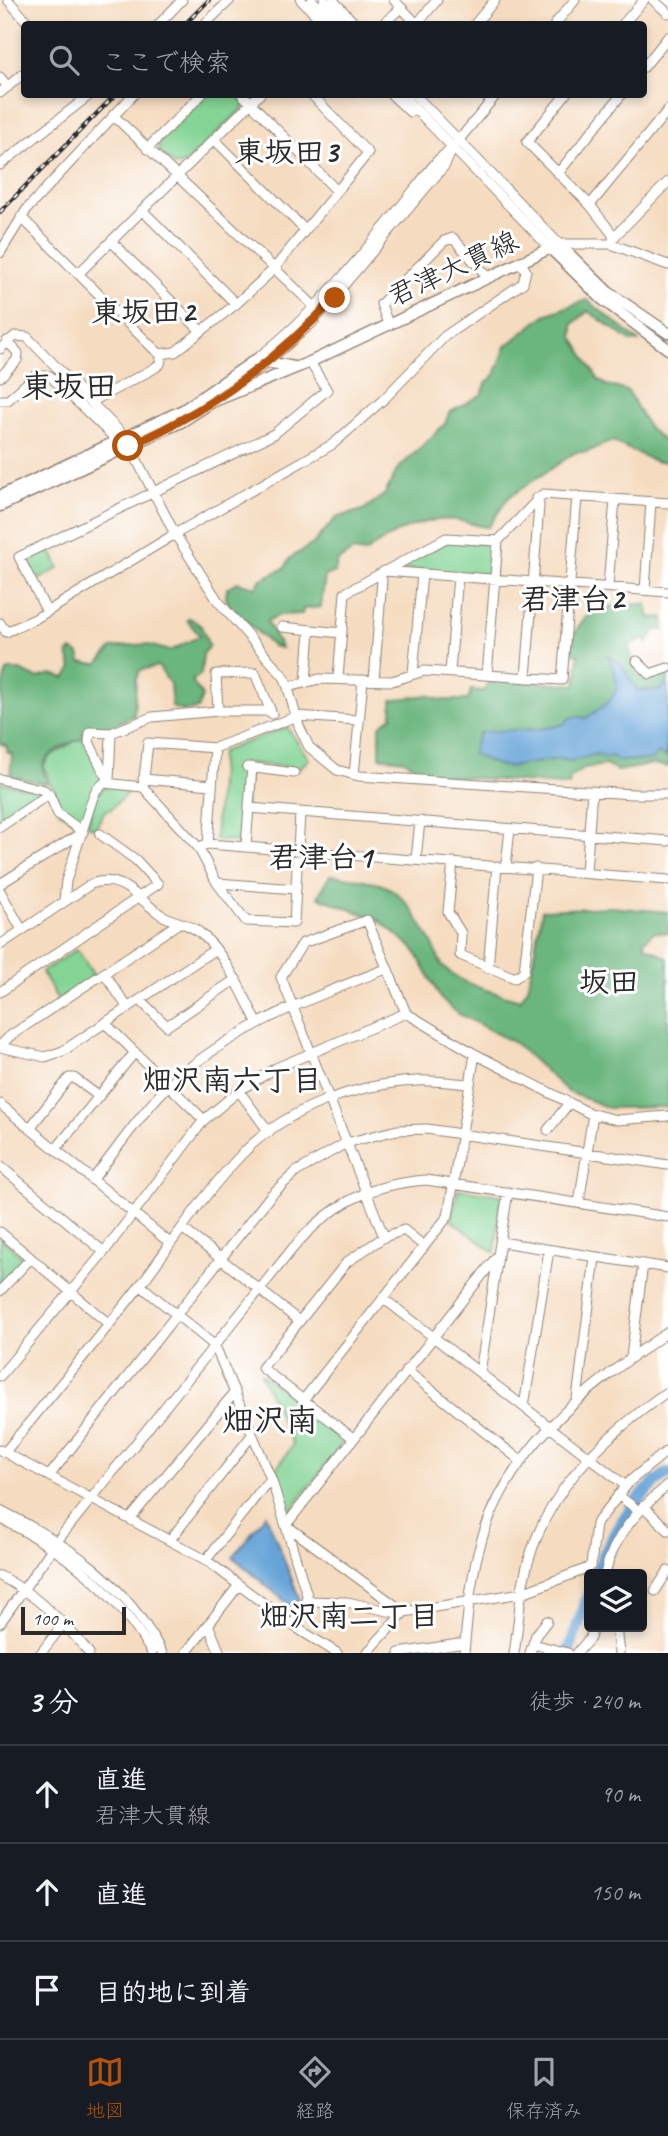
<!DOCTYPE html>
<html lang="ja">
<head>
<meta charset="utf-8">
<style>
  body { margin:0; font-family:Caveat,"Klee One",sans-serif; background:#20242c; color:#f1f3f6 }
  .controls { position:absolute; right:21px; bottom:21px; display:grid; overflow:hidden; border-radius:7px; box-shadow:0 4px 10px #0003 }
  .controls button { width:63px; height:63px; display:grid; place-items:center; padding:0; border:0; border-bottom:2px solid #363941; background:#171b24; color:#f1f3f6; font:35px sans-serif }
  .scale { position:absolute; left:21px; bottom:18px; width:105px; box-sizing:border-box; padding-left:7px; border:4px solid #2b2b2b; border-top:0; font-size:19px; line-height:24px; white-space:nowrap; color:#2b2b2b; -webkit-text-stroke:5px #fff; paint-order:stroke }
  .stop { position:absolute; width:21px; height:21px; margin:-16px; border:5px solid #b45309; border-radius:50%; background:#fff }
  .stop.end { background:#b45309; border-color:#fff; box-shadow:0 2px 7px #0008 }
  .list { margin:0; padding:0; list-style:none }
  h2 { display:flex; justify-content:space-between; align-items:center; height:91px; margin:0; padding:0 28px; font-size:30px }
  h2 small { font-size:23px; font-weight:400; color:#9ea1a6 }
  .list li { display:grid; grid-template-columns:46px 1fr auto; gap:21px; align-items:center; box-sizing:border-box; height:98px; padding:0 28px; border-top:2px solid #363941 }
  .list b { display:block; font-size:26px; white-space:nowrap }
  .list p { margin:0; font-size:23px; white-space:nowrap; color:#9ea1a6 }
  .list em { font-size:23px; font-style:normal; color:#9ea1a6 }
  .icon { flex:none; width:38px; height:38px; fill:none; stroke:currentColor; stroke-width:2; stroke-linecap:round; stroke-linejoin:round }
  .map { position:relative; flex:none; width:668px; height:1653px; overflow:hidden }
  .search { position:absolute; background:#171b24; box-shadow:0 4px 10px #0003; left:21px; right:21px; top:21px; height:77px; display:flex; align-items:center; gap:18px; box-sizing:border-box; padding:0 24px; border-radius:7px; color:#9ea1a6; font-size:26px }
  .sheet { height:385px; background:#171b24 }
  nav { display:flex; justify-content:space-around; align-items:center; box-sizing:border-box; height:98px; border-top:2px solid #363941; background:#171b24; font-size:19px; color:#9ea1a6 }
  nav a { display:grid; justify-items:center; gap:4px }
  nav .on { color:#b45309 }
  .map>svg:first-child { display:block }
</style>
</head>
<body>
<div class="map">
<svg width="668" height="1653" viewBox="0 0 668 1653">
  <rect width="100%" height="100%" fill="#fff"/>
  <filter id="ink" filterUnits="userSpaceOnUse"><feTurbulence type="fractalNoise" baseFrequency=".0143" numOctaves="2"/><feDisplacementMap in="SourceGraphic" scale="14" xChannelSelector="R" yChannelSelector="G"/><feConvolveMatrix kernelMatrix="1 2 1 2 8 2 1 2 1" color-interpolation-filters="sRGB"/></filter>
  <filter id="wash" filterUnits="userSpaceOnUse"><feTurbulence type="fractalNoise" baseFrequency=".00686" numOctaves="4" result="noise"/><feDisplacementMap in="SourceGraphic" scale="28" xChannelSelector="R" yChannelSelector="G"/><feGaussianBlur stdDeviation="1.57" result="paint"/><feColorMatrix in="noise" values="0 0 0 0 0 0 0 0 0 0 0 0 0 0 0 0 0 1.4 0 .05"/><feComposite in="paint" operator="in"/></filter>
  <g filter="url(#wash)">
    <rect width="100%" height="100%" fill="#f5dbbf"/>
    <path fill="#83d495" stroke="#578060" stroke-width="2" d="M207,95H238L245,106L185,164L175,166L159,151V142Z
      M449,541L493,544L495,547L492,575L402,569L401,566Z
      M49,547L59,568L40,579L34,577L27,557Z
      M287,727L309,759L300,768L242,763V774L248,776L242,842L215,840L221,752Z
      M82,737L105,780L84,822L77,823L58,810L56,791L50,784L44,766L49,757Z
      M0,782L41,791V794L0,822Z
      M105,786L130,790L110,810H105L95,829L88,825L93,800Z
      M77,949L94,976L58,1000L42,972Z
      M458,1189L501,1195L495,1253L451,1220Z
      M0,1237L23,1258L0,1286Z
      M260,1373L345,1439L289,1513L274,1472L293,1445Z"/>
    <path fill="#6ab67e" stroke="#4a7054" stroke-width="2" d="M587,300L639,341L632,342L588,311L573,324V337L598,379L606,385L628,391L648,427L668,445V462H656L612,441L587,452H576L509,497L488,527C478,527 471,523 462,521C428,514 390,533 365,553L352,551L337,562L335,572L325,576L321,607L303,609L302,614L279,615L267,621L281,648L272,646L231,607L226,599L227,588L237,582L256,587L261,579L285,568L290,558L313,544L336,518L363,510L385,494L397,470L445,424L449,413L482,394L487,382L495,375L506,346L545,315Z
      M647,604L650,618L664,617V630H655L648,643L643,638L628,646L636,668L649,678L668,672V767L653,764L618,771L605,765L585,768L570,778L569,786L413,773L414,766L404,760L380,757V726L392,716V700L428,695L441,700H468L471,690L485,691L487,684L496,680L576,685L579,655L570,651C577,606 607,605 647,604Z
      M190,618L201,626L209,646L203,654L201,674L192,681L202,696L198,709L183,711L172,707L170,684L158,666L140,670L136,680L134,716L107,728L83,731L84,738C73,741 43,753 43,768C43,775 47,778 46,784L10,776L12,754L8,753L6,745L0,744C0,726 0,681 8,670H20L37,678L52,674L65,678L72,668L68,654L72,650L79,654L81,662L98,664L112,648L145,644L170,651L200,636L187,620Z
      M330,875C393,883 398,884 431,941C436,950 438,962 446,969C466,987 495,992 520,1000L528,988L542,910L610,907L668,912V933L654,932L644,941L645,946L668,958V1107L609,1108L568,1092L515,1043L459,1014L441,999L414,949L379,920L318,897Z"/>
    <path fill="#66a4d8" stroke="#486882" stroke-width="2" d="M608,656L620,663L637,690H660L668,682L666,757L657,753L652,760L617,761L612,756L605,758L598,754L571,761L558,759L509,767L497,765L472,754L479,733C509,728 534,733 564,724L568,719L577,716L586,718C618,696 624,693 608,656Z
      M266,1514L300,1600L293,1608L233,1557Z"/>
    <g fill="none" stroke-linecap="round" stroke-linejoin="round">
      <path stroke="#66a4d8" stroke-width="12" d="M596,1574C612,1534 632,1498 668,1473
        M568,1653L589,1593"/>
    </g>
  </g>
  <g filter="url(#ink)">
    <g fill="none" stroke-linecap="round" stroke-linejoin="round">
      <defs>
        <path id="minor" d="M8,0L29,24
          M301,0L325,24
          M312,0L335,24
          M324,0L347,24
          M333,0L355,24
          M394,0L417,24
          M653,0L668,13
          M159,24L182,0
          M205,24L230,0
          M383,24L401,8
          M417,24L437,0
          M475,24L495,0
          M555,24L575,0
          M623,24L644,0
          M644,67L668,37
          M0,77L8,87
          M0,93L24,73
          M242,94L337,191
          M391,94L410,112
          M401,94L550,248
          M414,94L559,244H611L668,265
          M566,94L527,142L590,205L614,236
          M113,115L317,309
          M214,139L305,230
          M147,149L202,94
          M0,165L91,94
          M559,172L622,94
          M590,205L668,110
          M142,210L236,304
          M21,217L154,349L160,354L175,352L236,304L273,270L368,153L311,94
          M613,238L668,182
          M111,241L201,331
          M0,253L27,209L134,94
          M78,274L260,94
          M388,324L381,304L444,241L453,238L487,276
          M0,349L15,336L27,337L125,437L175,534L218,601L285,678L299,726L309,747L337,770L359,776L632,794H668
          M255,360C327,305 381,231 437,161L453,147L497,94
          M0,377L17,360L18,353L7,341
          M222,395L260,368L312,323L445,165L451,152
          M0,400H8L35,376H50L120,443
          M91,402L153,369L160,364L162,354
          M384,571L668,592
          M608,587L615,499
          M645,590L651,502
          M47,612L19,557L274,434L327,390L310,362
          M0,623L6,632L35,619L175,534L333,444L384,399L445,336L523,283L526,271L520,261
          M282,627L342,633
          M637,661L650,674L668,668
          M450,672L458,576
          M413,673L422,574
          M487,675L498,541
          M338,678L345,593L446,538L498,541L543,494L668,503
          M526,678L539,505L536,498
          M374,680L382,580L379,574
          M306,682L310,630
          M289,687L319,679L392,681L424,671L562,680L577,496
          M218,711L216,674L255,673L272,714
          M247,767L294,773
          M354,775L363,680
          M0,779L44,790L49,794L58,814L83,832L0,884
          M143,779L212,785
          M109,781L111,733
          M109,783L89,742L90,732L111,733L152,717L218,711H271
          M143,787L148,743L215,748L297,716L357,720
          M249,808L668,841
          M0,827L49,794
          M208,844L215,748
          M246,846L252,767
          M198,847L208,844L668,880
          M416,859L420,821
          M453,862L448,912L461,933L460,955L515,978L524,971L536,868
          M506,866L510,829
          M586,872L592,791
          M217,883L296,889
          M0,891L22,930
          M64,901L66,881L92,800L96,790L104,783L143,787L198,847L217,883L246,921L294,923L300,813
          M0,945L91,884C123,873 136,898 160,914C172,922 188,923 199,932C224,951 243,994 257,1022
          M488,968L497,866
          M104,973L128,1008
          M0,992L158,884L136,860L100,834
          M140,1000L167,1026L236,979
          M105,1023L204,1120
          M0,1046L10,1036L179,923
          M0,1047L45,1057L63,1051L214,950
          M239,1091L269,1132
          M0,1104L170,1243
          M30,1128L69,1078H74L97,1095
          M548,1130L569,1103
          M56,1149L135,1052
          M0,1166L104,1252
          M92,1180C118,1149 141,1112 170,1084C233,1027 308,999 386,969
          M579,1203L593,1114
          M182,1228L299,1321
          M0,1232L109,1324
          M384,1237L281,977L303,943L367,920L406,1013L475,1054L589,1113L617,1120L668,1116
          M501,1242L668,1268
          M140,1285L215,1346L272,1481L307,1595L305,1607L292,1625
          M0,1291L31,1258
          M383,1298L626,1486
          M631,1357L643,1264
          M406,1370L521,1461
          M480,1373L498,1256
          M0,1376L104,1252L204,1120L240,1090L276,1068L406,1013
          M304,1399L448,1216L475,1054
          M577,1399L595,1258
          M524,1406L549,1250
          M353,1438L262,1368L347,1262L384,1237L404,1230L424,1246
          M0,1450L206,1560L292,1625L337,1653
          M5,1452C50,1397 95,1343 139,1287C173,1242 204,1193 243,1153C287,1108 356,1084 417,1081C434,1080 453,1083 470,1084
          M49,1476L271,1195L296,1172L346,1143L397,1130L427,1129L668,1165
          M618,1495L639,1511
          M643,1506L668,1530
          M0,1510C70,1546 124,1580 162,1653
          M0,1518C64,1551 116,1590 152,1653
          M130,1519L235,1392
          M286,1525L498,1255L508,1192
          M286,1525L404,1612
          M170,1540L252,1435
          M206,1560L264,1486L272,1481
          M605,1574C613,1536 639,1509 668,1485
          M0,1576C36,1595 64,1621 89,1653
          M655,1591L668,1571
          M307,1601L347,1602L402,1614
          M0,1623L58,1540L293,1248C330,1205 369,1184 426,1180L668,1217
          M208,1624L220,1653
          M616,1627L619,1653
          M533,1644L568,1653
          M41,1653L64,1623
          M186,1653L239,1585
          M367,1653L404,1612L522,1593L586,1569L591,1565L596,1524L630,1481L668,1450
          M399,1653L465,1643
          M464,1653C467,1620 470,1585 478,1553C503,1451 586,1388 668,1332
          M514,1653C518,1630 519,1606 523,1584C539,1496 599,1440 668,1391
          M530,1653L536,1635L547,1621
          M577,1653L590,1638L593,1627"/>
        <path id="major" d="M550,248L602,299L668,349
          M0,496L183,410L255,360L294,367
          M0,506L181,422L212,402L310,362L559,244L608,292L668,333"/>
      </defs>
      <use href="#minor" stroke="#908375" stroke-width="11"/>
      <use href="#major" stroke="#908375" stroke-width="13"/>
      <use href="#minor" stroke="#fff" stroke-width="9"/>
      <use href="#major" stroke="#fff" stroke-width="10"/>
      <defs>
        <path id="rail" d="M185,24L209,0
          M0,212L116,94"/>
      </defs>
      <use href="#rail" stroke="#2b2b2b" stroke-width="4.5"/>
      <use href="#rail" stroke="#fff" stroke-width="2" stroke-dasharray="5" stroke-linecap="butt"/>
    </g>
  </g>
  <g fill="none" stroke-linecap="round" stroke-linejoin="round" filter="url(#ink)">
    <path stroke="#b45309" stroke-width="9" d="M128,446C208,412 276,361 335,298"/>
  </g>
  <g text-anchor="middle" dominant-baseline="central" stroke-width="6" stroke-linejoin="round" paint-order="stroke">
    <g font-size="28" fill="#2b2b2b" stroke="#fff">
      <text transform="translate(453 268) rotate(-25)">君津大貫線</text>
    </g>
    <g font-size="30" font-weight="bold" fill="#2b2b2b" stroke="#fff">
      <text x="286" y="152">東坂田3</text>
      <text x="143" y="312">東坂田2</text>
      <text x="572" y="599">君津台2</text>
      <text x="320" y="857">君津台1</text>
      <text x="609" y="982">坂田</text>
      <text x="232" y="1080">畑沢南六丁目</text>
      <text x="349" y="1616">畑沢南二丁目</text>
    </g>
    <g font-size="32" font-weight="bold" fill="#2b2b2b" stroke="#fff">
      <text x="69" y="386">東坂田</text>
      <text x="270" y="1420">畑沢南</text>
    </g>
  </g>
</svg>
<div class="controls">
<button><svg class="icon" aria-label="layers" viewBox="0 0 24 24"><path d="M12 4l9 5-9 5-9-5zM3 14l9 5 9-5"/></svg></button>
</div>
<div class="scale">100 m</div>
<div class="stop" style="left:128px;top:446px"></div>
<div class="stop end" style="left:335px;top:298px"></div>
<div class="search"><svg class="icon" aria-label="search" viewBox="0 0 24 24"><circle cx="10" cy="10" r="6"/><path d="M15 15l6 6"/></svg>ここで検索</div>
</div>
<section class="sheet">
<h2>3 分<small>徒歩 · 240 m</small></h2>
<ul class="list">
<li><svg class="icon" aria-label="ahead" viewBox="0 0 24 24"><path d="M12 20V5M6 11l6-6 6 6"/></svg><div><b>直進</b><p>君津大貫線</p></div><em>90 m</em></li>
<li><svg class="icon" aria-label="ahead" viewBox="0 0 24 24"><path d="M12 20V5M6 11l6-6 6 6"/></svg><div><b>直進</b></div><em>150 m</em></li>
<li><svg class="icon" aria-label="arrive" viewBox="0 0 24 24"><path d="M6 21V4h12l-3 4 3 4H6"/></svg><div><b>目的地に到着</b></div></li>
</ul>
</section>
<nav>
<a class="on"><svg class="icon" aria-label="map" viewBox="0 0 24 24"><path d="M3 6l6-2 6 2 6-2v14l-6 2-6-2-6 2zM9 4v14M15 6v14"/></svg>地図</a>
<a><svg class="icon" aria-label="directions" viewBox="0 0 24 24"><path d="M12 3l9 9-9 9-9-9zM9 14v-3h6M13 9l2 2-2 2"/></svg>経路</a>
<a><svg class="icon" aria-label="saved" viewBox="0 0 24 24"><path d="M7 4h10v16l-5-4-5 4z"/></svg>保存済み</a>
</nav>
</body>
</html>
